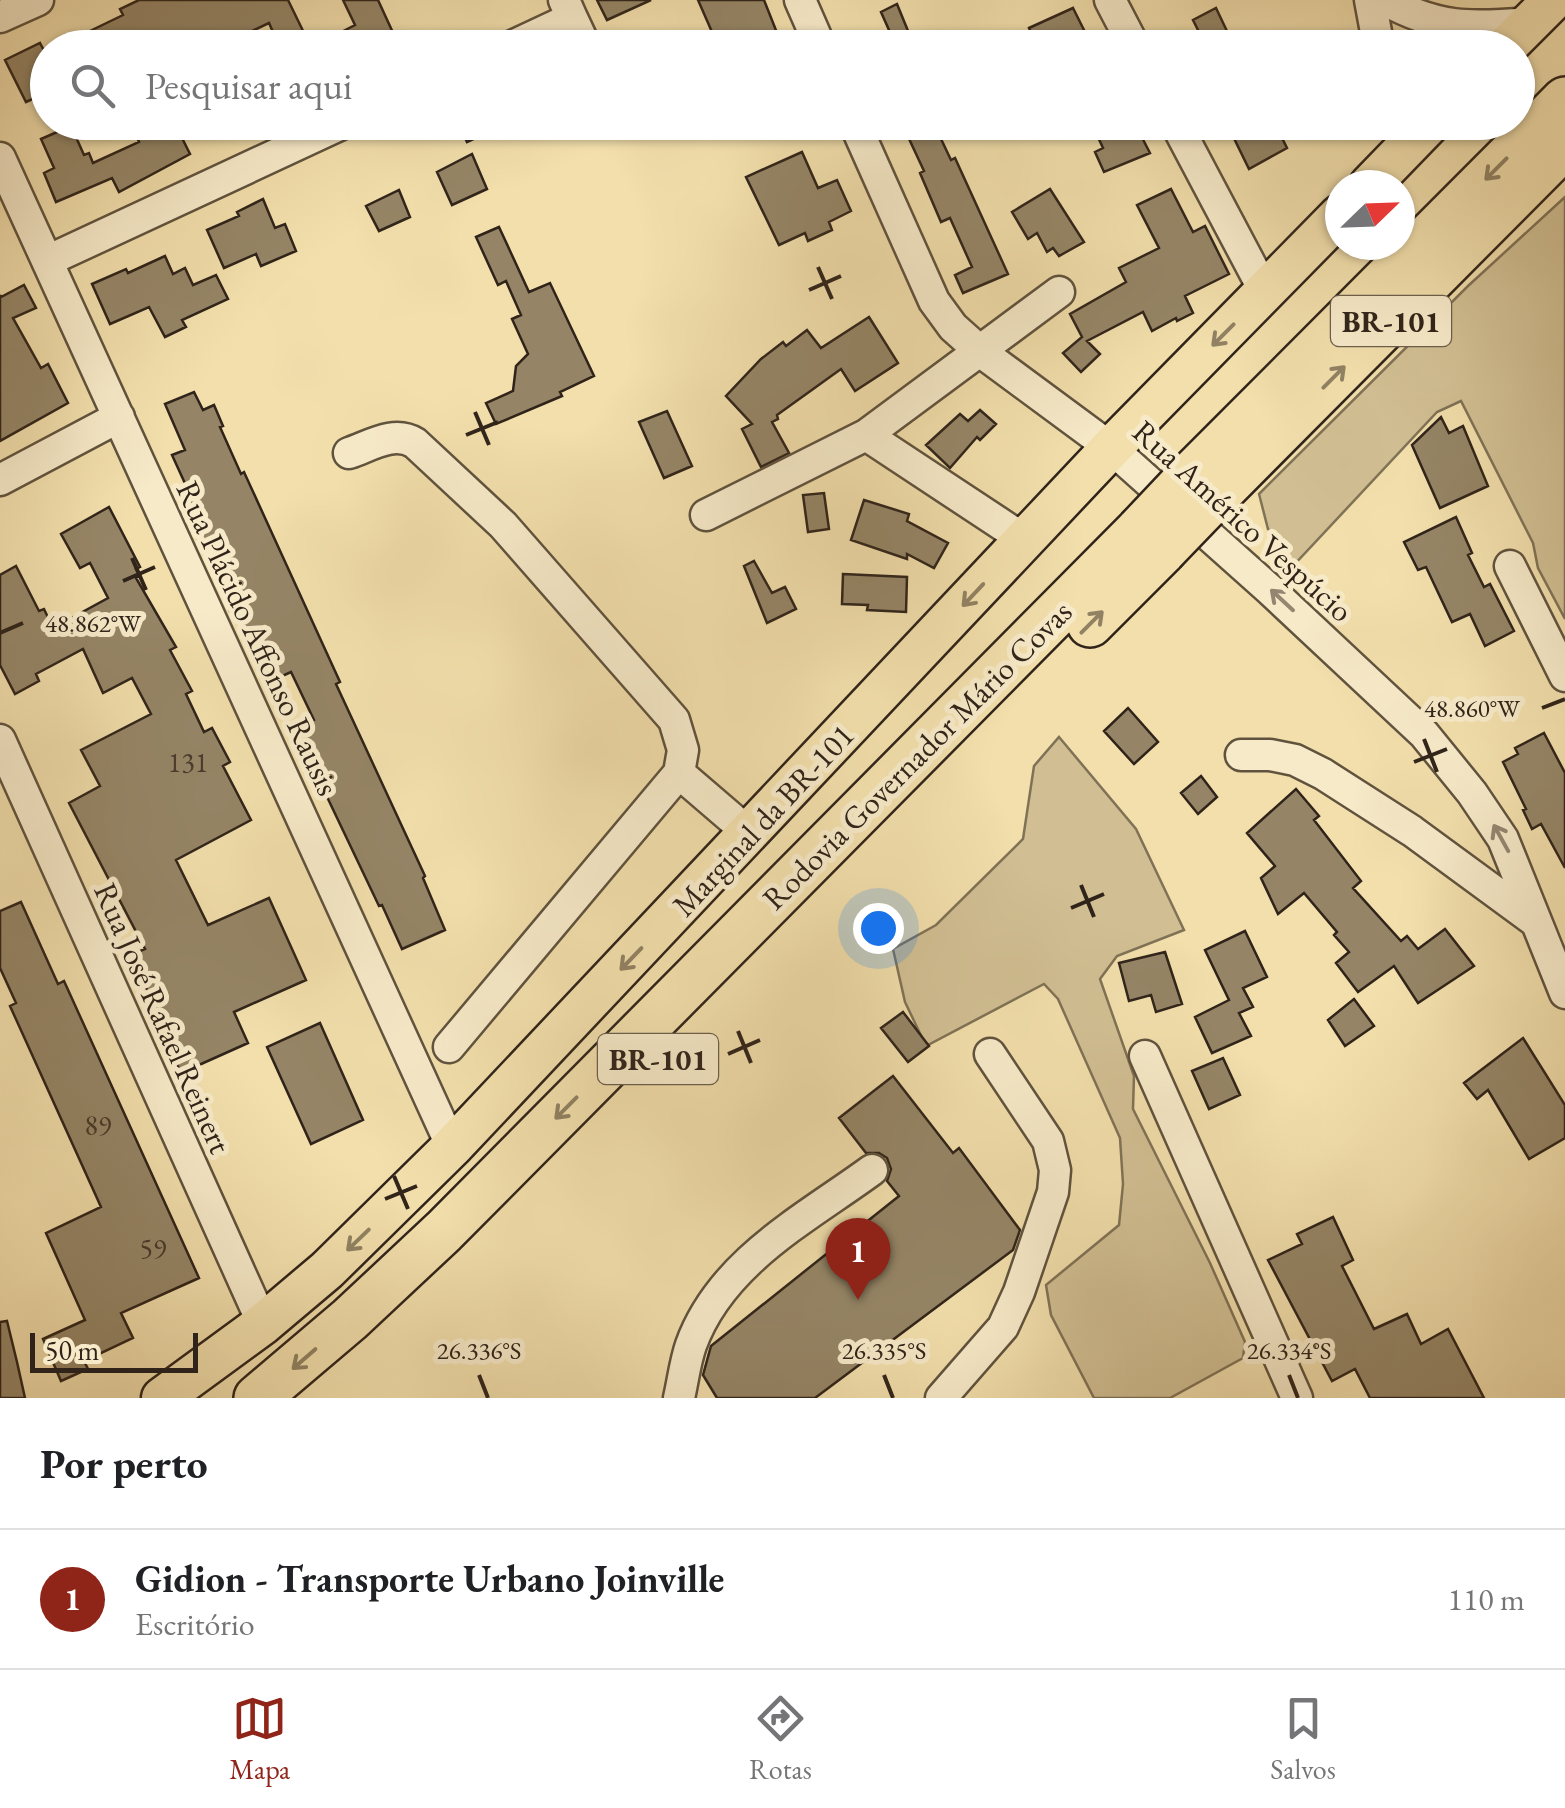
<!DOCTYPE html>
<html lang="pt">
<head>
<meta charset="utf-8">
<style>
  body { margin:0; font-family:"EB Garamond",serif; background:#f6f6f6; color:#202124 }
  .compass { position:absolute; left:1325px; top:170px; width:90px; height:90px; border-radius:50%; background:#fff; box-shadow:0 2px 8px #0004; rotate:67deg }
  .scale { position:absolute; left:30px; bottom:25px; width:168px; box-sizing:border-box; padding-left:10px; border:5px solid #30241a; border-top:0; font-size:28px; line-height:35px; white-space:nowrap; color:#30241a; -webkit-text-stroke:8px #f7eac9; paint-order:stroke }
  .you { position:absolute; left:878px; top:928px; width:35px; height:35px; margin:-25px; border:8px solid #fff; border-radius:50%; background:#1a73e8; box-shadow:0 0 0 15px #1a73e833 }
  .badge { display:grid; place-items:center; width:65px; height:65px; border-radius:50%; background:#8f2418; color:#fff; font-size:32px; font-weight:700 }
  .pin { position:absolute; translate:-50% -82px; filter:drop-shadow(0 2px 5px #0008) }
  .pin::after { content:''; position:absolute; top:52px; width:35px; height:30px; background:inherit; clip-path:polygon(0 0,100% 0,50% 100%) }
  .list { margin:0; padding:0; list-style:none }
  h2 { display:flex; justify-content:space-between; align-items:center; height:130px; margin:0; padding:0 40px; font-size:42px }
  h2 small { font-size:32px; font-weight:400; color:#757577 }
  .list li { display:grid; grid-template-columns:65px 1fr auto; gap:30px; align-items:center; box-sizing:border-box; height:140px; padding:0 40px; border-top:2px solid #e0e0e0 }
  .list b { display:block; font-size:38px; white-space:nowrap }
  .list p { margin:0; font-size:32px; white-space:nowrap; color:#757577 }
  .list em { font-size:32px; font-style:normal; color:#757577 }
  .icon { flex:none; width:55px; height:55px; fill:none; stroke:currentColor; stroke-width:2; stroke-linecap:round; stroke-linejoin:round }
  .map { position:relative; flex:none; width:1565px; height:1398px; overflow:hidden }
  .search { position:absolute; background:#fff; box-shadow:0 2px 8px #0004; left:30px; right:30px; top:30px; height:110px; display:flex; align-items:center; gap:25px; box-sizing:border-box; padding:0 35px; border-radius:55px; color:#757577; font-size:38px }
  .sheet { height:270px; background:#fff }
  nav { display:flex; justify-content:space-around; align-items:center; box-sizing:border-box; height:140px; border-top:2px solid #e0e0e0; background:#fff; font-size:28px; color:#757577 }
  nav a { display:grid; justify-items:center; gap:5px }
  nav .on { color:#8f2418 }
  .map>svg:first-child { display:block }
</style>
</head>
<body>
<div class="map">
<svg width="1565" height="1398" viewBox="0 0 1565 1398">
  <rect width="100%" height="100%" fill="#f2dfac"/>
  <filter id="stains"><feTurbulence type="fractalNoise" baseFrequency=".002" numOctaves="4"/><feColorMatrix values="0 0 0 0 .2 0 0 0 0 .09 0 0 0 0 .02 0 0 0 .5 -.17"/></filter>
  <radialGradient id="worn" r=".72"><stop offset=".6" stop-color="#630" stop-opacity="0"/><stop offset="1" stop-color="#630" stop-opacity=".3"/></radialGradient>
  <path fill="#d1bf93" stroke="#807256" stroke-width="2.5" d="M1565,197V619L1538,568L1533,543L1461,401L1437,412L1292,567L1282,543L1268,529L1259,494L1468,286Z
    M1059,737L1136,829L1184,930L1117,956L1100,979L1134,1076L1133,1109L1210,1263L1245,1342L1243,1358L1170,1398H1094L1051,1315L1046,1285L1119,1225L1123,1184L1120,1138L1058,999L1044,984L926,1046L905,1002L893,949L936,925L1023,839L1034,766Z"/>
  <path fill="#958566" stroke="#30241a" stroke-width="2.5" d="M139,0H288L306,37L280,48L269,23L217,48H184L178,36L153,48H96L88,32L123,15L120,9Z
    M343,0H378L400,48H310L355,25Z
    M597,0H651L607,20Z
    M698,0H764L783,48H719Z
    M897,4L915,48H897L881,12Z
    M1073,8L1089,40L1076,48H1060L1055,36L1036,44L1029,28Z
    M1216,8L1235,48H1207L1193,20Z
    M40,43L48,58V92L26,102L5,60Z
    M130,122H174L190,154L119,192L112,178L56,202L44,173L54,168L41,139L71,126L84,155L89,153L93,163L139,142Z
    M458,122H510L467,142Z
    M917,122H933L951,160L955,158L1008,274L963,293L955,275L972,267L950,218L941,222L920,173L924,171L904,128Z
    M1091,122H1134L1150,153L1104,172L1095,152L1103,148Z
    M1226,122H1274L1287,148L1249,169Z
    M802,152L818,188L837,180L851,211L829,222L832,230L808,241L805,233L779,245L746,177Z
    M472,154L487,189L452,205L437,172Z
    M1050,189L1084,242L1059,256L1053,248L1047,252L1037,233L1028,239L1012,212Z
    M1171,189L1193,232L1205,226L1229,274L1185,296L1193,313L1177,321L1176,318L1152,331L1143,312L1087,341L1100,354L1081,372L1063,353L1082,337L1070,314L1126,282L1119,268L1159,248L1137,205Z
    M399,190L410,217L379,231L366,206Z
    M263,199L275,228L285,224L296,251L261,266L256,254L224,268L207,230L239,216L237,212Z
    M499,227L529,292L550,283L594,376L560,392L562,396L496,424L486,403L513,391L516,366L528,354L512,319L521,315L506,281L498,285L476,237Z
    M165,256L173,274L185,268L193,285L216,275L228,299L182,320L186,327L165,337L149,307L110,324L92,284L126,269L128,273Z
    M24,285L36,308L13,318L41,368L48,364L68,403L0,441V295L1,297Z
    M869,317L898,363L855,391L841,369L777,415L778,419L772,422L789,453L761,467L742,429L752,424L726,396L761,359L783,342L786,346L807,330L821,348Z
    M194,392L203,410L214,405L223,426L220,427L241,474L244,472L340,682L336,684L425,876L423,878L445,930L402,949L382,905L379,906L299,738L297,728L314,720L291,672L267,683L234,610L230,611L223,595L231,592L210,543L201,547L183,506L193,501L172,455L185,450L165,404Z
    M980,410L996,424L980,440L977,437L950,468L926,445L960,414L968,421Z
    M667,411L692,466L664,478L639,422Z
    M1441,417L1449,433L1463,426L1488,486L1440,508L1412,445Z
    M824,493L829,529L808,532L803,495Z
    M864,500L909,514L907,521L948,543L934,568L907,554V559L851,540Z
    M109,507L140,567L136,569L140,576L136,578L176,647L170,650L192,691L186,694L204,732L212,728L230,762L223,766L251,820L176,860L208,925L269,898L306,980L234,1012L248,1043L181,1073L146,998L150,996L131,955L145,949L69,803L100,786L81,750L151,714L132,678L103,693L83,649L36,674L39,681L15,694L0,665V575L16,566L39,611L44,609L53,628L108,598L90,563L80,568L61,534Z
    M1456,517L1472,553L1468,555L1484,587L1490,584L1514,631L1485,646L1470,614L1452,622L1426,567L1418,570L1404,542Z
    M754,561L772,593L785,587L796,609L767,623L744,566Z
    M843,574L907,577L906,612L867,610L868,605L842,604Z
    M1128,708L1158,742L1134,764L1104,731Z
    M1544,733L1565,773V868L1541,824L1532,829L1523,810L1526,809L1503,762L1518,754L1515,748Z
    M1201,776L1217,797L1198,814L1181,793Z
    M1296,789L1319,816L1314,820L1361,881L1353,888L1401,941L1407,936L1418,949L1445,929L1474,966L1418,1003L1394,966L1358,992L1336,963L1349,952L1334,935L1337,932L1304,893L1278,914L1261,878L1275,866L1247,833Z
    M21,902L58,984L64,981L199,1278L121,1313L133,1338L84,1361L88,1369L61,1381L43,1339L85,1320L46,1233L101,1207L10,1006L16,1003L0,968V911Z
    M1245,931L1267,977L1243,988L1253,1007L1239,1013L1251,1036L1212,1053L1195,1017L1229,1000L1205,950Z
    M1165,952L1182,1004L1156,1012L1151,995L1129,1001L1119,963Z
    M1354,999L1374,1026L1345,1046L1328,1020Z
    M903,1012L929,1046L908,1062L881,1028Z
    M320,1023L363,1120L311,1144L267,1047Z
    M1523,1038L1565,1105V1138L1529,1159L1488,1090L1477,1099L1464,1083Z
    M1223,1058L1240,1095L1209,1109L1192,1071Z
    M893,1076L953,1153L959,1148L1020,1230L1013,1250L815,1398H717L703,1375L711,1346L899,1196L887,1181L891,1169L887,1158L879,1153H866L839,1118Z
    M1333,1217L1353,1260L1342,1266L1374,1329L1407,1314L1421,1344L1448,1329L1484,1398H1370L1355,1369L1332,1381L1268,1260L1302,1244L1297,1234Z
    M7,1321L17,1362L25,1398H0V1322Z"/>
  <g fill="none" stroke-linecap="round" stroke-linejoin="round">
    <defs>
      <path id="minor" d="M800,0L821,48
        M1110,0L1135,48
        M1370,0L1379,48
        M1385,0C1438,29 1470,28 1529,23
        M0,17L38,0
        M572,18L586,48
        M508,48L572,18L564,0
        M854,122L934,301L953,327L981,352L1111,448L1269,589L1424,734L1472,793L1503,839L1565,993
        M1175,122L1265,292
        M0,158L452,1147
        M47,261L346,122
        M866,435L1025,540
        M349,453C370,446 394,430 415,443L503,525L674,720L683,750L679,773L449,1047
        M0,480L119,417
        M706,515L866,435L1059,292
        M1510,566L1565,676
        M0,740L263,1324
        M1241,755H1270L1295,760L1323,774L1412,831L1536,922
        M679,773L750,834
        M1145,1056L1297,1398
        M679,1398C683,1381 685,1362 691,1345C721,1262 805,1219 872,1170
        M941,1398L1003,1327L1019,1292L1053,1192L1055,1170L1048,1141L990,1054"/>
      <path id="major" d="M1505,48L1553,0
        M1370,185L1431,122
        M162,1398L263,1324L327,1270L452,1147L1111,448L1340,215"/>
      <path id="highway" d="M1190,476L1565,100
        M1216,496L1565,145
        M1090,624L1163,551
        M257,1398L350,1319L444,1231L1139,530"/>
    </defs>
    <use href="#minor" stroke="#60533e" stroke-width="35"/>
    <use href="#major" stroke="#30241a" stroke-width="45"/>
    <use href="#highway" stroke="#30241a" stroke-width="50"/>
    <use href="#minor" stroke="#f7eac9" stroke-width="30"/>
    <use href="#major" stroke="#f2dfac" stroke-width="40"/>
    <use href="#highway" stroke="#f2dfac" stroke-width="45"/>
    <defs>
      <path id="highway-bridge" d="M1139,530L1190,476
        M1163,551L1216,496"/>
    </defs>
    <use href="#highway-bridge" stroke="#30241a" stroke-width="50" stroke-linecap="butt"/>
    <use href="#highway-bridge" stroke="#f2dfac" stroke-width="45"/>
  </g>
  <defs><path id="oneway-shaft" d="M-6 0H5M1.5-3L5.5 0L1.5 3" fill="none" stroke-width="1.6" stroke-linecap="round" stroke-linejoin="round" transform="scale(2.5)"/></defs>
  <g stroke="#918263">
    <use href="#oneway-shaft" transform="translate(1496 169) rotate(135)"/>
    <use href="#oneway-shaft" transform="translate(1223 335) rotate(135)"/>
    <use href="#oneway-shaft" transform="translate(1334 377) rotate(-45)"/>
    <use href="#oneway-shaft" transform="translate(973 595) rotate(133)"/>
    <use href="#oneway-shaft" transform="translate(1092 622) rotate(-45)"/>
    <use href="#oneway-shaft" transform="translate(631 959) rotate(134)"/>
    <use href="#oneway-shaft" transform="translate(566 1108) rotate(135)"/>
    <use href="#oneway-shaft" transform="translate(358 1240) rotate(136)"/>
    <use href="#oneway-shaft" transform="translate(304 1359) rotate(139)"/>
  </g>
  <g stroke="#948772">
    <use href="#oneway-shaft" transform="translate(1282 600) rotate(-137)"/>
    <use href="#oneway-shaft" transform="translate(1501 838) rotate(-119)"/>
  </g>
  <path fill="none" stroke="#30241a" stroke-width="4" d="M818,267L832,299M809,290L841,276M475,412L489,445M466,435L498,422M132,558L146,590M123,581L155,567M0,633L23,623M1542,708L1565,699M1424,739L1437,772M1414,762L1447,749M1081,885L1094,917M1071,908L1104,894M738,1031L751,1063M728,1054L760,1040M394,1176L408,1209M385,1199L417,1186M479,1375L488,1398M884,1375L893,1398M1289,1375L1298,1398"/>
  <g text-anchor="middle" dominant-baseline="central" stroke-width="10" stroke-linejoin="round" paint-order="stroke">
    <g font-size="28" fill="#493c2d">
      <text x="188" y="762">131</text>
      <text x="98" y="1125">89</text>
      <text x="153" y="1248">59</text>
    </g>
    <g fill="#f7eac9" stroke="#6c5f4e" stroke-width="2.5">
      <rect x="1331" y="296" width="120" height="50" rx="8"/>
      <rect x="598" y="1034" width="120" height="50" rx="8"/>
    </g>
    <g font-size="30" font-weight="bold" fill="#30241a">
      <text x="1391" y="321">BR-101</text>
      <text x="658" y="1059">BR-101</text>
    </g>
    <g font-size="32" fill="#30241a" stroke="#f7eac9">
      <text transform="translate(1243 521) rotate(42)">Rua Américo Vespúcio</text>
      <text transform="translate(258 638) rotate(65)">Rua Plácido Affonso Rausis</text>
      <text transform="translate(917 755) rotate(-45)">Rodovia Governador Mário Covas</text>
      <text transform="translate(763 820) rotate(-47)">Marginal da BR-101</text>
      <text transform="translate(163 1018) rotate(66)">Rua José Rafael Reinert</text>
    </g>
  </g>
  <g font-size="25" text-anchor="middle" fill="#30241a" stroke="#f7eac9" stroke-width="10" stroke-linejoin="round" paint-order="stroke">
    <text x="93" y="632">48.862°W</text>
    <text x="1472" y="717">48.860°W</text>
    <text x="479" y="1359">26.336°S</text>
    <text x="884" y="1359">26.335°S</text>
    <text x="1289" y="1359">26.334°S</text>
  </g>
  <rect width="100%" height="100%" filter="url(#stains)"/>
  <rect width="100%" height="100%" fill="url(#worn)"/>
</svg>
<svg class="compass" viewBox="-18 -18 36 36"><path d="M0-13l5 13h-10z" fill="#e53935"/><path d="M0 13l5-13h-10z" fill="#757577"/></svg>
<div class="scale">50 m</div>
<div class="you"></div>
<div class="pin badge" style="left:858px;top:1300px">1</div>
<div class="search"><svg class="icon" aria-label="search" viewBox="0 0 24 24"><circle cx="10" cy="10" r="6"/><path d="M15 15l6 6"/></svg>Pesquisar aqui</div>
</div>
<section class="sheet">
<h2>Por perto<small></small></h2>
<ul class="list">
<li><span class="badge">1</span><div><b>Gidion - Transporte Urbano Joinville</b><p>Escritório</p></div><em>110 m</em></li>
</ul>
</section>
<nav>
<a class="on"><svg class="icon" aria-label="map" viewBox="0 0 24 24"><path d="M3 6l6-2 6 2 6-2v14l-6 2-6-2-6 2zM9 4v14M15 6v14"/></svg>Mapa</a>
<a><svg class="icon" aria-label="directions" viewBox="0 0 24 24"><path d="M12 3l9 9-9 9-9-9zM9 14v-3h6M13 9l2 2-2 2"/></svg>Rotas</a>
<a><svg class="icon" aria-label="saved" viewBox="0 0 24 24"><path d="M7 4h10v16l-5-4-5 4z"/></svg>Salvos</a>
</nav>
</body>
</html>
